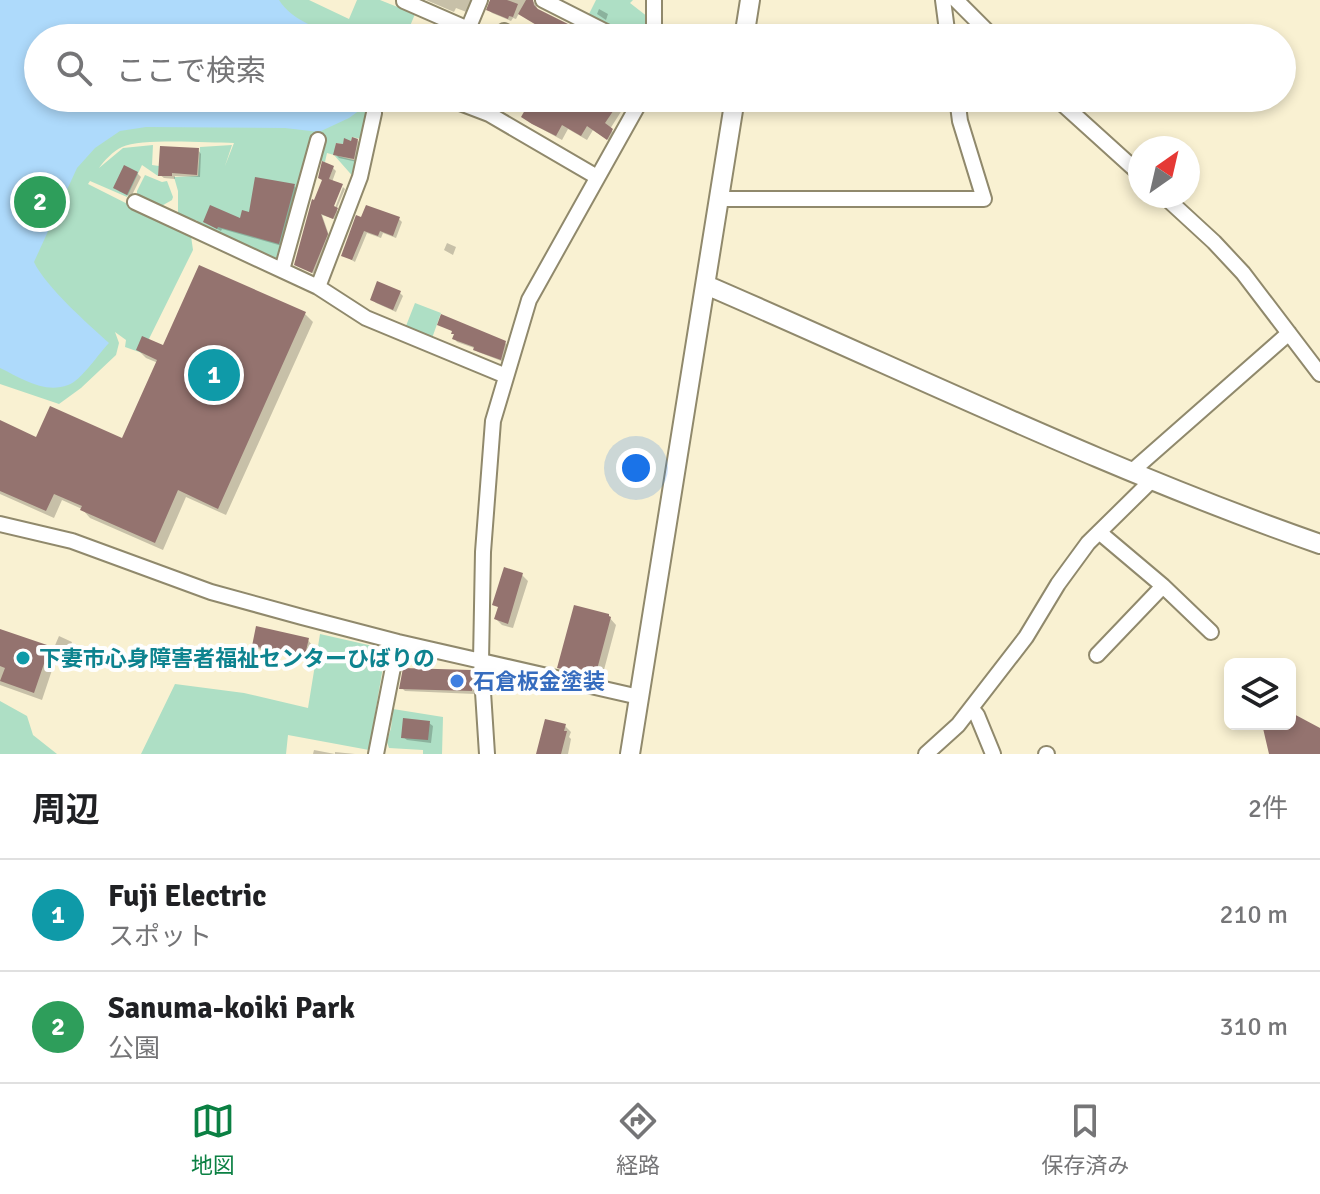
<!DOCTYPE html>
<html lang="ja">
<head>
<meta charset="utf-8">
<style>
  body { margin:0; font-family:Signika,"Noto Sans JP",sans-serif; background:#f2f2f2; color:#202124 }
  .controls { position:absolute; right:24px; bottom:24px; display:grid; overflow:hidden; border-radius:12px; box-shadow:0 4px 12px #0003 }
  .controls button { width:72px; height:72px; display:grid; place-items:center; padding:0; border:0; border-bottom:2px solid #e0e0e0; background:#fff; color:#202124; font:40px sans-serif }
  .compass { position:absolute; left:1128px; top:136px; width:72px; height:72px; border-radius:50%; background:#fff; box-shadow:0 4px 12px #0003; rotate:34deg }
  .you { position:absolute; left:636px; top:468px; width:28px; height:28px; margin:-20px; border:6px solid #fff; border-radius:50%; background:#1a73e8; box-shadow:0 0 0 12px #1a73e833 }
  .badge { display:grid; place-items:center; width:52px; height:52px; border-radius:50%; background:#0b8043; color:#fff; font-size:26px; font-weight:700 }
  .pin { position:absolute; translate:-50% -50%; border:4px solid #fff; box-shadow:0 2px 8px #0006 }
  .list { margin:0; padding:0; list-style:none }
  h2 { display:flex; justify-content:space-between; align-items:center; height:104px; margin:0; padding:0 32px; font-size:34px }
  h2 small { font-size:26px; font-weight:400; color:#757577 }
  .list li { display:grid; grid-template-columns:52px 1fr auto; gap:24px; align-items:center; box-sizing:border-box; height:112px; padding:0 32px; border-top:2px solid #e0e0e0 }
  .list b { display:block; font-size:30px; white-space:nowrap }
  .list p { margin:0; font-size:26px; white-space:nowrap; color:#757577 }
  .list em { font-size:26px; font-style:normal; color:#757577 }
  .icon { flex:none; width:44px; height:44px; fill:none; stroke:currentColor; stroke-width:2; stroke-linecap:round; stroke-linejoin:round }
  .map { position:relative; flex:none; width:1320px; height:754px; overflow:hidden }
  .search { position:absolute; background:#fff; box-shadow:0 4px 12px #0003; left:24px; right:24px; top:24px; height:88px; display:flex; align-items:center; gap:20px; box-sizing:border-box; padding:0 28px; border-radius:44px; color:#757577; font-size:30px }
  .sheet { height:328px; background:#fff }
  nav { display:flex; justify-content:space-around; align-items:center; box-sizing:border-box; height:112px; border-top:2px solid #e0e0e0; background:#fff; font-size:22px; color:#757577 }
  nav a { display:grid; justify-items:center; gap:4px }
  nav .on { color:#0b8043 }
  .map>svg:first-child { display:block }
</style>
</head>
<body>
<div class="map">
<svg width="1320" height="754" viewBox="0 0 1320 754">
  <rect width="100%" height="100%" fill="#f9f1d2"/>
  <path fill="#aedfc5" d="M0,0H309L349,19L357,0H380L415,14L405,38H38V98H383L366,140L352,137L351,141L343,144L336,143L334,155L357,161L356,180L334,155L327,153L325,162L317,160L281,267L194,225L197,220L187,222L178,214V191L174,177L198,176L200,147L232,145L225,166L234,143C209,143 142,138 122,147C113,151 104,161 99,168L123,148L153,145L152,165L159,166L158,176L142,165L127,197L90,181L88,184L191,236L193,250L142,353L125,347L126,340L115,332L119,343L116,355L81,388L59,404L0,384Z
    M596,0H633L630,3L648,17L647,38H628L587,18Z
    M145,175L162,182L167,181L173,197L172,200L158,208L137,197V191Z
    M415,303L441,313L431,341L404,331Z
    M320,634L386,649L369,750L288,735L286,754H141L175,684L244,693L308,708Z
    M0,701L27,716L33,735L57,754H0Z
    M393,709L443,717L442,754H423V750L389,748L387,742L391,728Z"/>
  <path fill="#aedafb" d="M0,0H279C293,22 319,28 342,38H38V98H372L364,107L349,118L319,132L285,128L146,127L120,131L95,148L77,168L34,262C45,286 88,324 109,343C99,353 81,381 68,385C44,394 21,378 0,368Z"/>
  <path fill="#0003" d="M426,0H471L473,2L469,13L456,8L454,12Z
    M493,0H531L536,4L537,10L591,38H559L519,13L516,19L513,18L511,21L492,13L489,10Z
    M599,9L608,14L606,20L597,14Z
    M534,98H614L624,107L610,129L617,136L613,143L593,130L587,140L568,129L562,140L529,122Z
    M357,140L361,144L357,162L339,158L335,154Z
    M198,150L201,154L200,177L175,176V179L164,178L160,175Z
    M333,168L336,171L332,182L328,215L332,216L343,187L345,189L336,210L340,213L337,220L322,215L330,238L316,275L296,264Z
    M137,173L141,177L131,197L119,191Z
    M294,186L298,190L282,246L222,229L221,231L205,222L241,221Z
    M357,218L399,219L402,222L396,238L383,233L381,238L367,233L355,262L343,255Z
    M447,243L456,247L453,255L444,250Z
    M399,292L403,296L396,312L376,303L372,299Z
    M305,314L313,322L226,515L186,497L163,550L90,518L82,509L62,500L54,518L0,494V423L37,439L123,440L158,363L146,358L138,350L164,348Z
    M439,324L505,343L509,346L504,362L478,352L474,348L457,342L454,338V332Z
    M522,575L528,581L513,628L502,625L496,619Z
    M608,616L616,625L601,681L565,673L559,667Z
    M0,631L49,647L57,655L42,700L0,685Z
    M59,636L72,642L67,655L53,650Z
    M308,640L311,644L308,658L276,651V653L258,649L254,646Z
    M471,672L474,676L475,694L405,691L402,688Z
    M429,723L433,726L431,743L407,740L403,737Z
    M565,726L571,732L569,737L571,739L568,754H539Z
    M314,750L335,754V752L355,754H313Z"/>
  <path fill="#94736f" d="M490,0H507L518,4L513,17L509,16L508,19L486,10Z
    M526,0H533L534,5L538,9L596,38H558L518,14Z
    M532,98H622L605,123L613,129L607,140L587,126L581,136L562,125L556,136L532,124L521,117Z
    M352,137L358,139L354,159L333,155L336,143L343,144L344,138L351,141Z
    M160,146L199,148L197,175L172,173V176H158Z
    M322,161L334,166L329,179L343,184L334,206L338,208L333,219L321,214L328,234L312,273L294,265L312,199L314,200L322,180L318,178Z
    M124,165L138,172L127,195L113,188Z
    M255,177L295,184L279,244L218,227L217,229L203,222L210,205L240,218L242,210L249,212Z
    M366,205L400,217L393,236L380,231L378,236L364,231L352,260L341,256L356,215L361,217Z
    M199,265L306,312L218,509L178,490L155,543L80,510L82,506L54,494L46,511L0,491V420L36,437L50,406L122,438L157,360L136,350L142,336L163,345Z
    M377,281L401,291L393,310L370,300Z
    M441,314L506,341L501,360L473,350L474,347L452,339L454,334H451L452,331L437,325Z
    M504,567L523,573L508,624L494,619L498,607L492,605Z
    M574,605L609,614V616L611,617L595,677L557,668Z
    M256,626L309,638L305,655L273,648V650L252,646Z
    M0,629L50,646L34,693L0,681L5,668L0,666Z
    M403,668L472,670V691L399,689Z
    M1290,712L1320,728V754H1269L1262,724H1290Z
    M403,718L430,721L428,740L401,738Z
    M545,719L566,724L564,731H567L561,754H536Z"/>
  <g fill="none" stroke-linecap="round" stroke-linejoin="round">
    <defs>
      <path id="minor" d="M404,0V1L468,29L472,38
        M543,0L618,38
        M654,0V38
        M943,0L948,38
        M956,0L994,38
        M468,29L480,0
        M504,31L518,38
        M447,98L489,114L597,177
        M1056,98L1140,174
        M1164,196L1214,242L1243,273L1320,374
        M719,199H984L960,121L957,98
        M135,202L318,287L366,318L506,376
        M282,270L318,140
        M318,287L360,177L374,113
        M1131,472L1289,333
        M0,524L72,541L211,592L302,617L398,642L639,697
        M1099,532L1163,586L1211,632
        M1097,655L1163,586
        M971,708L977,715L993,754
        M376,754L398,642
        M487,754L481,661L483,552L493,421L529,300L642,98
        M926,754L958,725L1026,637L1058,584L1088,543L1151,481
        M1046,754H1047"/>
      <path id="tertiary" d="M744,38L750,0
        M706,285C910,373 1110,471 1320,544
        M630,754L735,98"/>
    </defs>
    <use href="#minor" stroke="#90896c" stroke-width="18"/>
    <use href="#tertiary" stroke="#90896c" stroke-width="22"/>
    <use href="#minor" stroke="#fff" stroke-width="14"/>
    <use href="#tertiary" stroke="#fff" stroke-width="18"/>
  </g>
  <circle fill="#0f9aa8" stroke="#fefefe" stroke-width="3" cx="23" cy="658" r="8"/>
  <circle fill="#3f7fe0" stroke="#fefefe" stroke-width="3" cx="457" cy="681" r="8"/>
  <g text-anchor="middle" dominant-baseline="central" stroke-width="8" stroke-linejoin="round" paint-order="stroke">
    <g font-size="22" font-weight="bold" fill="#0d838f" stroke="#fefefe" text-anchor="start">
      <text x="39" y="658">下妻市心身障害者福祉センターひばりの</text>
    </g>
    <g font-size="22" font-weight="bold" fill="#366cbe" stroke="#fefefe" text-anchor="start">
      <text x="473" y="681">石倉板金塗装</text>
    </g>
  </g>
</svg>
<div class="controls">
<button><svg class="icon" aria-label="layers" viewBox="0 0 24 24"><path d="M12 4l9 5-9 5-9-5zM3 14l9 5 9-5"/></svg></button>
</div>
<svg class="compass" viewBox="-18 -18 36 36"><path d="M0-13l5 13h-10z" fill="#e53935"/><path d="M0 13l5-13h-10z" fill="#757577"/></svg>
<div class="you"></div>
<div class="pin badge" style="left:214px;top:375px;background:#0f9aa8">1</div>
<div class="pin badge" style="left:40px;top:202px;background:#2e9e5b">2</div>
<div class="search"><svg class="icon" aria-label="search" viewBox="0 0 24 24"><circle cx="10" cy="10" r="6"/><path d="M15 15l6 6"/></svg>ここで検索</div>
</div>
<section class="sheet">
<h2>周辺<small>2件</small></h2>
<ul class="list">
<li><span class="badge" style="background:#0f9aa8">1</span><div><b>Fuji Electric</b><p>スポット</p></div><em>210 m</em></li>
<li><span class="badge" style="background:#2e9e5b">2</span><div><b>Sanuma-koiki Park</b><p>公園</p></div><em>310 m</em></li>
</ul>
</section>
<nav>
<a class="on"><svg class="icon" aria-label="map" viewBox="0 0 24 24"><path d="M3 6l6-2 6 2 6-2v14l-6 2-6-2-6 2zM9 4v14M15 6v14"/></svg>地図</a>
<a><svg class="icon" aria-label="directions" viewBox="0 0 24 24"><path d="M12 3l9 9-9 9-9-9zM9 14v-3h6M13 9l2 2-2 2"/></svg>経路</a>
<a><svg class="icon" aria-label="saved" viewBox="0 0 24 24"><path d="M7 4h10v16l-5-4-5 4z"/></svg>保存済み</a>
</nav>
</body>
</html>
